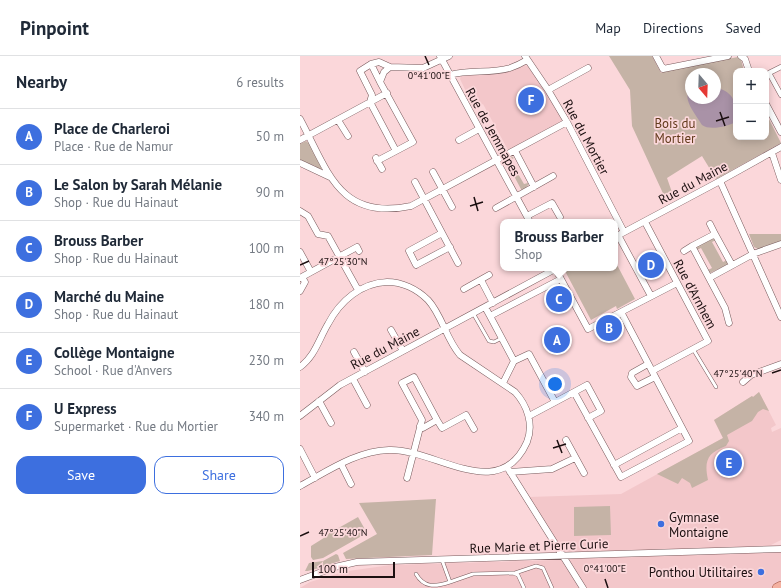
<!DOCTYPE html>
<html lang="en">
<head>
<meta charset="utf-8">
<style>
  body { margin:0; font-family:"PT Sans",sans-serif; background:#f6f6f7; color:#1f2937 }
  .controls { position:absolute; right:12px; top:12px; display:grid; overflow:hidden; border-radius:8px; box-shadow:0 2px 10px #0003 }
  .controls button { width:36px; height:36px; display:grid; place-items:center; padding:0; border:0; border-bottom:1px solid #e0e1e3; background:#fff; color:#1f2937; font:20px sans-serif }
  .compass { position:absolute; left:385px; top:12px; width:36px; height:36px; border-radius:50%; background:#fff; box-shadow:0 2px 10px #0003; rotate:161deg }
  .scale { position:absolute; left:12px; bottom:10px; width:83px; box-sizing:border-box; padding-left:4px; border:2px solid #1b0f10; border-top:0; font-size:11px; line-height:14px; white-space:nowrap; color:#1b0f10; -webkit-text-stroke:3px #fbd7da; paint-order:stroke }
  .you { position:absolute; left:255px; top:328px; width:14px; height:14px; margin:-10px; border:3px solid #fff; border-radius:50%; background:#1a73e8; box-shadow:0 0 0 6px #1a73e833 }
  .badge { display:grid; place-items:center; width:26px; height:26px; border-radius:50%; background:#3d6fdf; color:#fff; font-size:13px; font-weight:700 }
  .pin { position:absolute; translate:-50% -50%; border:2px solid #fff; box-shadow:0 1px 4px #0006 }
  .popup { position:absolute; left:200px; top:163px; width:118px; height:52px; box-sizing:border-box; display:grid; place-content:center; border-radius:8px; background:#fff; filter:drop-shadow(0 1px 3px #0005); font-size:13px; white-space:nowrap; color:#747a83 }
  .popup b { font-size:15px; color:#1f2937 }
  .popup::after { content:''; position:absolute; left:50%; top:100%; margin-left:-8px; border:8px solid transparent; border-top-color:#fff }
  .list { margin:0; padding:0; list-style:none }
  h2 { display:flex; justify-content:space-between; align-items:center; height:52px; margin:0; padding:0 16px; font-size:17px }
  h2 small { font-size:13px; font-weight:400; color:#747a83 }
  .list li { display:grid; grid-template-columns:26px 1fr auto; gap:12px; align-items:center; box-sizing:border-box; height:56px; padding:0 16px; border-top:1px solid #e0e1e3 }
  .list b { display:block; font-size:15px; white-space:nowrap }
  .list p { margin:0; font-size:13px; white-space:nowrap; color:#747a83 }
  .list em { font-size:13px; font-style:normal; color:#747a83 }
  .actions { display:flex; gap:8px; padding:12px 16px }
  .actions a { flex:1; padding:9px 0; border:1px solid #3d6fdf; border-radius:12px; text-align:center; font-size:14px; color:#3d6fdf }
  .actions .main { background:#3d6fdf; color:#fff }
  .map { position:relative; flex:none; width:481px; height:532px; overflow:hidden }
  header { display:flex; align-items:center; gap:24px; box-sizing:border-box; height:56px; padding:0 20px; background:#fff; border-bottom:1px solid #e0e1e3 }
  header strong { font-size:19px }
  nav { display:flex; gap:22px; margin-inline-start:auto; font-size:14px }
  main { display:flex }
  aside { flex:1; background:#fff }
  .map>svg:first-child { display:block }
</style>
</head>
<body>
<header>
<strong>Pinpoint</strong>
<nav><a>Map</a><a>Directions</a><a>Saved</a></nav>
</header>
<main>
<aside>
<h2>Nearby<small>6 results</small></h2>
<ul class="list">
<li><span class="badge">A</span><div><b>Place de Charleroi</b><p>Place · Rue de Namur</p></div><em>50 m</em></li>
<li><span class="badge">B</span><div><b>Le Salon by Sarah Mélanie</b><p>Shop · Rue du Hainaut</p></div><em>90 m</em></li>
<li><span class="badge">C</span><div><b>Brouss Barber</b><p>Shop · Rue du Hainaut</p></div><em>100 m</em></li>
<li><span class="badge">D</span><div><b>Marché du Maine</b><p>Shop · Rue du Hainaut</p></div><em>180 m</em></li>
<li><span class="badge">E</span><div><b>Collège Montaigne</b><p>School · Rue d'Anvers</p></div><em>230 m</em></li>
<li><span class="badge">F</span><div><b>U Express</b><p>Supermarket · Rue du Mortier</p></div><em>340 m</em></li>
</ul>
<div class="actions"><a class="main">Save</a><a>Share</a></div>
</aside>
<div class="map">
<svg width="481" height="532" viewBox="0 0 481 532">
  <rect width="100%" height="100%" fill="#fbd7da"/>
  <path fill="#f3c7ca" d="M223,9L229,10L259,58L263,66L208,94L183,48L174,52L160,23L161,20L200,18Z
    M459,336L476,369L471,372L472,376L481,372V484L471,489L481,490V532H0L10,526L33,519L48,515L91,509L257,504L262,494L229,441L321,438L423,382L414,364L452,340L453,341Z"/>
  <path fill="#c5b3a6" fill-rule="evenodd" d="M309,0H352L361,17L365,15L438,1L441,3L444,15H436V81H466V57L481,87L416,123L402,100L367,122L374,142L367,146L332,70L330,34ZM391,18H415V42H391Z
    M6,85L10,88L22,111L21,113H18L15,110L0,104V88Z
    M211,100L214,102L210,104L224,128L228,127V129L226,132L222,135L205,103Z
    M449,178H481V186L458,193L454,191Z
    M412,182H415L416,184L412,186L423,206L427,204L428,206L427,209L410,217L408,214L412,212L401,192L397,194L396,193L398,190Z
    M315,205L335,243L317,253L316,250L291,264L265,215L270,212H315Z
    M459,336L469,355L463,353L458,356L452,365L427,379L429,385L426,390C407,397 404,405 408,424L392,432L390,427L382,422L378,428L357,418L423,382L414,364L452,340L453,341Z
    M136,443L132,499L46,503L43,497L77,478L59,447Z
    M310,450L311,479L274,480V451Z
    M58,461L67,477L23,502L13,504L11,501V490L27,480L26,479Z
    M36,498L38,499L40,505C32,507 10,516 5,515L9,507L23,505Z"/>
  <path fill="#a992a7" d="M415,31C436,37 436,47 436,66C428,70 410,75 402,69C397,60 380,41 391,33V42H415Z"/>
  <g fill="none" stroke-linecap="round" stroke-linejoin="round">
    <defs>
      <path id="service" d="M173,257L189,285L194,286L202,282
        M393,293L416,331
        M215,517L236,510L243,512L252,532
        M116,518C124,532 135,531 150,526L142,504
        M150,526L173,518L213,517L218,519L224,532"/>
      <path id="pedestrian" d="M481,11L469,17L481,39"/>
      <path id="minor" d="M140,0L230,166
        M225,0L248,34L267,66L324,176
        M356,0L363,13L428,0
        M441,0L445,3L449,15
        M71,8L79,6L90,11
        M150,19C169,13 190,18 210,12C216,10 222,7 227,4
        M80,26L71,8L60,15L72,39L70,46L96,95L113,86L80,26L84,16L90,11L123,12L149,0
        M248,34L288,12
        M466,48L481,76
        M0,63C28,115 39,165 111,150L267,66
        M38,64L48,80
        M0,84L87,37
        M159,84L179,73
        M215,95L234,131
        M472,97L481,124
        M76,102L82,113
        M77,105L96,95
        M0,107L30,121
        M133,116L152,151
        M420,125L481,261
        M115,126L158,207
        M196,152L253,120
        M0,155L8,160L18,178L28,180L58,234
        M227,160L252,147L260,161
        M345,166L408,285L352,315
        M410,168L415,178
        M142,177L109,195L116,209L150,191
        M318,179L351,240
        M315,181L420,125L481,91
        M384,195L392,190
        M0,196L11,216
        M432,209L415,178L392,190L409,222L453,198L481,188
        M255,212L288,273L377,227
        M0,222L57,191L59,195
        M409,222L425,252L429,267
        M181,224L193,247
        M164,233L189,219
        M0,235L5,226L2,221
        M185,251L190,260L261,223
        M190,260L214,305
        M91,274L103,295
        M54,296L65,316
        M348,308L332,317L331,321L337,330L355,321
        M0,311C15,300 19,283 28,268C40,245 61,227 87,226C102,226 117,233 128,244C142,259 146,283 160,299L215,336C227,349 234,368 227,386C199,449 134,392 89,394C56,395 28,415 0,430
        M53,323L67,349
        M443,326L451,319L481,308
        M203,327L214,305L229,298L255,346
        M274,336L287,329L301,355L288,362
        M19,345L31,367
        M0,360L40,329L257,212
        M229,360L274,336L321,421L389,385L321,256
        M137,364L142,372L166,359L174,373
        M266,384L284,417
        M0,393L15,422
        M41,408L51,428
        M314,409L382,372
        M207,411L283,532
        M210,416L252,413L275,402
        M107,422C112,403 117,383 122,364L102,327L114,321L137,364L123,372L120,370
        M0,524L35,511L57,506L481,493"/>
      <path id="primary" d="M477,532L481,530"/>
    </defs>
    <use href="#service" stroke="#785a5c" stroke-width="4"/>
    <use href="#pedestrian" stroke="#785a5c" stroke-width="5.5"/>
    <use href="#minor" stroke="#785a5c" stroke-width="7"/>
    <use href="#primary" stroke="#a45645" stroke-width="10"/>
    <use href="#service" stroke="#fff" stroke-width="3"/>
    <use href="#pedestrian" stroke="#fff" stroke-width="4.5"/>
    <use href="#minor" stroke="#fff" stroke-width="6"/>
    <use href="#primary" stroke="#f4b1a1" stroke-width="9"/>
  </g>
  <path fill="none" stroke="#1b0f10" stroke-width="1.5" d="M125,0L129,9M420,56L425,70M416,65L429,61M174,141L178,155M170,150L183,146M0,209L9,205M472,317L481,314M257,384L262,397M253,392L266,388M0,480L9,476M305,523L308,532"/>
  <g fill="#3d6fdf" stroke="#fbd7da" stroke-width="1.5">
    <circle cx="361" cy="468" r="4"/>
    <circle cx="461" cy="516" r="4"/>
  </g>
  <g text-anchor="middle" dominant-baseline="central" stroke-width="3.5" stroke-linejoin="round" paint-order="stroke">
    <g font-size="13" fill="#623b1c" stroke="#fbd7da">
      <text x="375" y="67">Bois du<tspan x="375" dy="15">Mortier</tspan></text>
    </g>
    <g font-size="13" fill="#1b0f10" stroke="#fbd7da">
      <text transform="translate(193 76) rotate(61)">Rue de Jemmapes</text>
      <text transform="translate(286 81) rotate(62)">Rue du Mortier</text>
      <text transform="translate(393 127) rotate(-28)">Rue du Maine</text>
      <text transform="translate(395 238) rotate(62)">Rue d'Arnhem</text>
      <text transform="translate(85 292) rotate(-28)">Rue du Maine</text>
      <text transform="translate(239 490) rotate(-2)">Rue Marie et Pierre Curie</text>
    </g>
    <g font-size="13" fill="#1b0f10" stroke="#fbd7da" text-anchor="start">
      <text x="369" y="461">Gymnase<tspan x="369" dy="15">Montaigne</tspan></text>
      <text x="453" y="516" text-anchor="end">Ponthou Utilitaires</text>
    </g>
  </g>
  <g font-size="10" text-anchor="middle" fill="#1b0f10" stroke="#fbd7da" stroke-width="3.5" stroke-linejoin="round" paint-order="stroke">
    <text x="129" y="23">0°41'00"E</text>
    <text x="43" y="209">47°25'30"N</text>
    <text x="438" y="321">47°25'40"N</text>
    <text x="43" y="480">47°25'40"N</text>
    <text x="305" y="516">0°41'00"E</text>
  </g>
</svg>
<div class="controls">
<button>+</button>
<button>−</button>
</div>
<svg class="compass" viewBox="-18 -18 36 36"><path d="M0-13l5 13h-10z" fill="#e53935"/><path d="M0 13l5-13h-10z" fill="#747a83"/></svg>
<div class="scale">100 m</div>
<div class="you"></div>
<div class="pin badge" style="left:257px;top:284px">A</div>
<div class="pin badge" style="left:309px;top:272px">B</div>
<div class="pin badge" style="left:259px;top:243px">C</div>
<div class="popup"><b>Brouss Barber</b>Shop</div>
<div class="pin badge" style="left:351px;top:209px">D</div>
<div class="pin badge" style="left:429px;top:407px">E</div>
<div class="pin badge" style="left:231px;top:44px">F</div>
</div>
</main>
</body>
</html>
